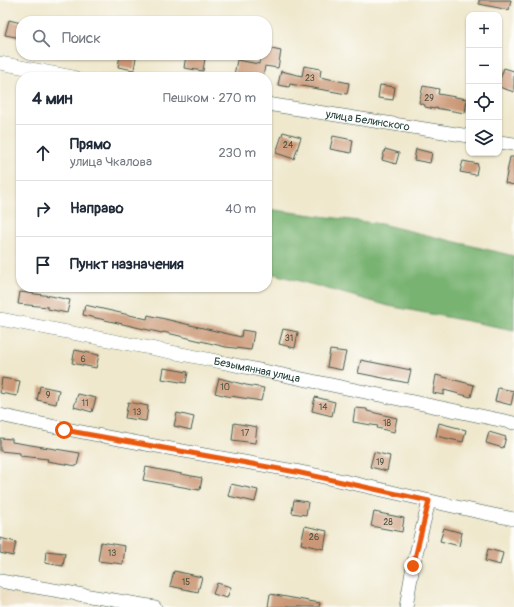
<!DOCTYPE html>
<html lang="ru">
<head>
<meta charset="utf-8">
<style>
  body { margin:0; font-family:Pangolin,sans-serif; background:#f2f2f3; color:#1f2937 }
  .controls { position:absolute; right:12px; top:12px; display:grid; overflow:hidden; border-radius:8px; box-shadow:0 1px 3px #0004 }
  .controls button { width:36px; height:36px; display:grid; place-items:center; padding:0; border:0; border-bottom:1px solid #e0e1e3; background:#fff; color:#1f2937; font:20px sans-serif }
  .stop { position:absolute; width:12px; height:12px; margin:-9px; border:3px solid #ea580c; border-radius:50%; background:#fff }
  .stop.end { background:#ea580c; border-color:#fff; box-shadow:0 1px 4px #0008 }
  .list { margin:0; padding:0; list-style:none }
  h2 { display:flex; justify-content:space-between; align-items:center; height:52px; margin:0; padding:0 16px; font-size:17px }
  h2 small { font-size:13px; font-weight:400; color:#747a83 }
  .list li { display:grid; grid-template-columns:26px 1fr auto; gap:12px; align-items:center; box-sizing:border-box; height:56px; padding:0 16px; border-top:1px solid #e0e1e3 }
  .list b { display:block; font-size:15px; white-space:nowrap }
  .list p { margin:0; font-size:13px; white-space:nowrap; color:#747a83 }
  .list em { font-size:13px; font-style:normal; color:#747a83 }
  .icon { flex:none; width:22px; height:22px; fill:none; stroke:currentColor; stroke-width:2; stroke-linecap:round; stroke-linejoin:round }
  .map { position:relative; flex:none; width:514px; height:607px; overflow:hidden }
  .search { position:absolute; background:#fff; box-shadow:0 1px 3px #0004; left:16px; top:16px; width:256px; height:44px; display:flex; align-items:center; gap:10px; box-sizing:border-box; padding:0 14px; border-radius:16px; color:#747a83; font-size:15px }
  .panel { position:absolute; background:#fff; box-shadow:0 1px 3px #0004; left:16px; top:72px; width:256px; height:220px; border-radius:16px }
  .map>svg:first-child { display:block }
</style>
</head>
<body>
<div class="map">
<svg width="514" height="607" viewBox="0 0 514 607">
  <rect width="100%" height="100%" fill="#fdfcf7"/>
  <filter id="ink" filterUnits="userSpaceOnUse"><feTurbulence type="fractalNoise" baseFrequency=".025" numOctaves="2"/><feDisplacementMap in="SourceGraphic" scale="8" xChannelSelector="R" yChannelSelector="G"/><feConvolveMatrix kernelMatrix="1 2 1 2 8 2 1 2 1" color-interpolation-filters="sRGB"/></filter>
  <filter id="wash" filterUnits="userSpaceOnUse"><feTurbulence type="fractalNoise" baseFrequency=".012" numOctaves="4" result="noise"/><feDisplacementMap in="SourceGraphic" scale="16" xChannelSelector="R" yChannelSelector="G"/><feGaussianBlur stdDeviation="0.9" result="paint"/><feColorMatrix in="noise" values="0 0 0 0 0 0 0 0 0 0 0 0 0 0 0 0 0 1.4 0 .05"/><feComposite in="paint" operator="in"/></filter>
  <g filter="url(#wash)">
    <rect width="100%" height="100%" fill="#efe8cd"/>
    <path fill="#e8d9ba" d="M0,588L81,607H0Z"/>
    <path fill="#79b372" stroke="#4c7853" d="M267,209L381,224L514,256V330L389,306L267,272Z"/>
    <g id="blocks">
      <path fill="#cb9877" d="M479,0H511L509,10L479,4Z
        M9,20L21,23V38L5,35Z
        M267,48L281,51L278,68L265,66L263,77H243L234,75L237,60L259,64L260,55H267Z
        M120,55L136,57L134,70L118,67Z
        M186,55L205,58L203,71L184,68Z
        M304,66L321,69L320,77L349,83L347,94L290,84L289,87L278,85L281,71L302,76Z
        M504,68L514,71V92L499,87V82Z
        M380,85L395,87L393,100L378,98Z
        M423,86L439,89L438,94L467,99L465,113L435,108V109L425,107V105L419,103Z
        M283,132L301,137L294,159L276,153Z
        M333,136L353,140L351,153L330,149Z
        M385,149L399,153L396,164L382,160Z
        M416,149L432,153L430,163L414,160Z
        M510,157H514V185L505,183Z
        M463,161L478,164L476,175L460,172Z
        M20,292L51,296L70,300L67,313L48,309V307L18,304Z
        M85,305L147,319L148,315L241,337L242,330L254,332L251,350L226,347L163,332L162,333L83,315Z
        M283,329L298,332L295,348L279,344Z
        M75,350L99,355L96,368L72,363Z
        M330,350L346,352L342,370L327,367Z
        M361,360L411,370L408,383L358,373Z
        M164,368L188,372L186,383L162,379Z
        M436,375L474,385L471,397L444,390V395L433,393Z
        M2,378L20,381L17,396L0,393Z
        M219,378L246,385L264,388L261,401L231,396V397L215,393Z
        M40,386L59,390L56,404L37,400Z
        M498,388L514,391L511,405L495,401Z
        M78,394L96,398L92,412L74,407Z
        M315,397L335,402L332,416L312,411Z
        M128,402L148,406L146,421L125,418Z
        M355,408L367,409V411L397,418L394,432L377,428L378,426L353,422Z
        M177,413L194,417L191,430L174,426Z
        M234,423L257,427L255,443L232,440Z
        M439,423L466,430L463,442L436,436Z
        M489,432L506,437L503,448L486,443Z
        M0,438L12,439V442L80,453L77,466L47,461L48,459L20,456V453L0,451Z
        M374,452L390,456L387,471L370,467Z
        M146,467L202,478L200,490L143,480Z
        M231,484L258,490L255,502L228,496Z
        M294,500L308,502L306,515L292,513Z
        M374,512L404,518L402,532L371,526Z
        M305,526L327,531L324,549L301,544Z
        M444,528L462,533L459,546L440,541Z
        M0,538L16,542L13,556L0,553Z
        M101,542L125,546L123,564L98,561Z
        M488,549L503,553L500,565L485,561Z
        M46,551L65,553L63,566L45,563Z
        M174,571L202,577L198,592L170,586Z
        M217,583L231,587L227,598L213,594Z
        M270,594L320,603L319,607H268Z"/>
    </g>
  </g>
  <g filter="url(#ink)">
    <use href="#blocks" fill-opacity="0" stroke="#3e574b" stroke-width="1"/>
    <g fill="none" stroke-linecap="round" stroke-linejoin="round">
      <defs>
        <g id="minor">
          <path d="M0,63L73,77"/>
          <path id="s1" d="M267,104L469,136"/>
          <path d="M499,142L514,144"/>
          <path id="s2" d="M0,319L202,358L514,423"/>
          <path d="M0,415C98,437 196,453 295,471C368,485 441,505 514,519"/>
          <path d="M0,581L155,607"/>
          <path d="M406,607L413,566L429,501"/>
        </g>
      </defs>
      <use href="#minor" stroke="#3e574b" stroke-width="14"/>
      <use href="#minor" stroke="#fff" stroke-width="13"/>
    </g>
  </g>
  <g fill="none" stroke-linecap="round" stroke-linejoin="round" filter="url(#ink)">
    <path stroke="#ea580c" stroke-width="5" d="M64,430L296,472L429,501L413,566"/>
  </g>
  <g text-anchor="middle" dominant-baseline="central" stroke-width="3" stroke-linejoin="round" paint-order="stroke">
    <g font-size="9" fill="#4a5445">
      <text x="310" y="78">23</text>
      <text x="429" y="98">29</text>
      <text x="288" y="145">24</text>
      <text x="289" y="338">31</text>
      <text x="83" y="359">6</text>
      <text x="225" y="387">10</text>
      <text x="48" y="395">9</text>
      <text x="85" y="403">11</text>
      <text x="323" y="407">14</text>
      <text x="137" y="412">13</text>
      <text x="387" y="423">18</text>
      <text x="245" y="433">17</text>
      <text x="380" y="462">19</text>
      <text x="388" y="522">28</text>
      <text x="314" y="537">26</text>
      <text x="112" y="553">13</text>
      <text x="186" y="582">15</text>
    </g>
    <g font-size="11" fill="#1f3d34" stroke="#fdfcf7">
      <text stroke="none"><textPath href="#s1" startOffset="102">улица Белинского</textPath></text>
      <text stroke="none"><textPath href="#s2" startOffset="262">Безымянная улица</textPath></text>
    </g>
  </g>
</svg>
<div class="controls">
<button>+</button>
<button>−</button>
<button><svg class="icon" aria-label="locate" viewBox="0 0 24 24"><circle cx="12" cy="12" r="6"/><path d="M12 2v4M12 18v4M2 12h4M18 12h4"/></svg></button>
<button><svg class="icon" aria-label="layers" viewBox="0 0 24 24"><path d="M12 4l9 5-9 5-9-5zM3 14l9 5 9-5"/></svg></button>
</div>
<div class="stop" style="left:64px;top:430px"></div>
<div class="stop end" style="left:413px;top:566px"></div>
<div class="search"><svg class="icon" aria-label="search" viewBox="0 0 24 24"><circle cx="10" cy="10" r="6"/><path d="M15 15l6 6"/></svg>Поиск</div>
<section class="panel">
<h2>4 мин<small>Пешком · 270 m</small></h2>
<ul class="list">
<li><svg class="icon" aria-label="ahead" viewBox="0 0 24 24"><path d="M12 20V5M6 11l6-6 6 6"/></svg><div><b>Прямо</b><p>улица Чкалова</p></div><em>230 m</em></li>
<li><svg class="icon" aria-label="right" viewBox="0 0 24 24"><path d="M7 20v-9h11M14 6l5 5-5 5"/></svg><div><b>Направо</b></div><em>40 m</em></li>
<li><svg class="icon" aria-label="arrive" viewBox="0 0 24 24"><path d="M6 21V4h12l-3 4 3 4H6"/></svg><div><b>Пункт назначения</b></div></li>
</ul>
</section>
</div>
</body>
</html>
